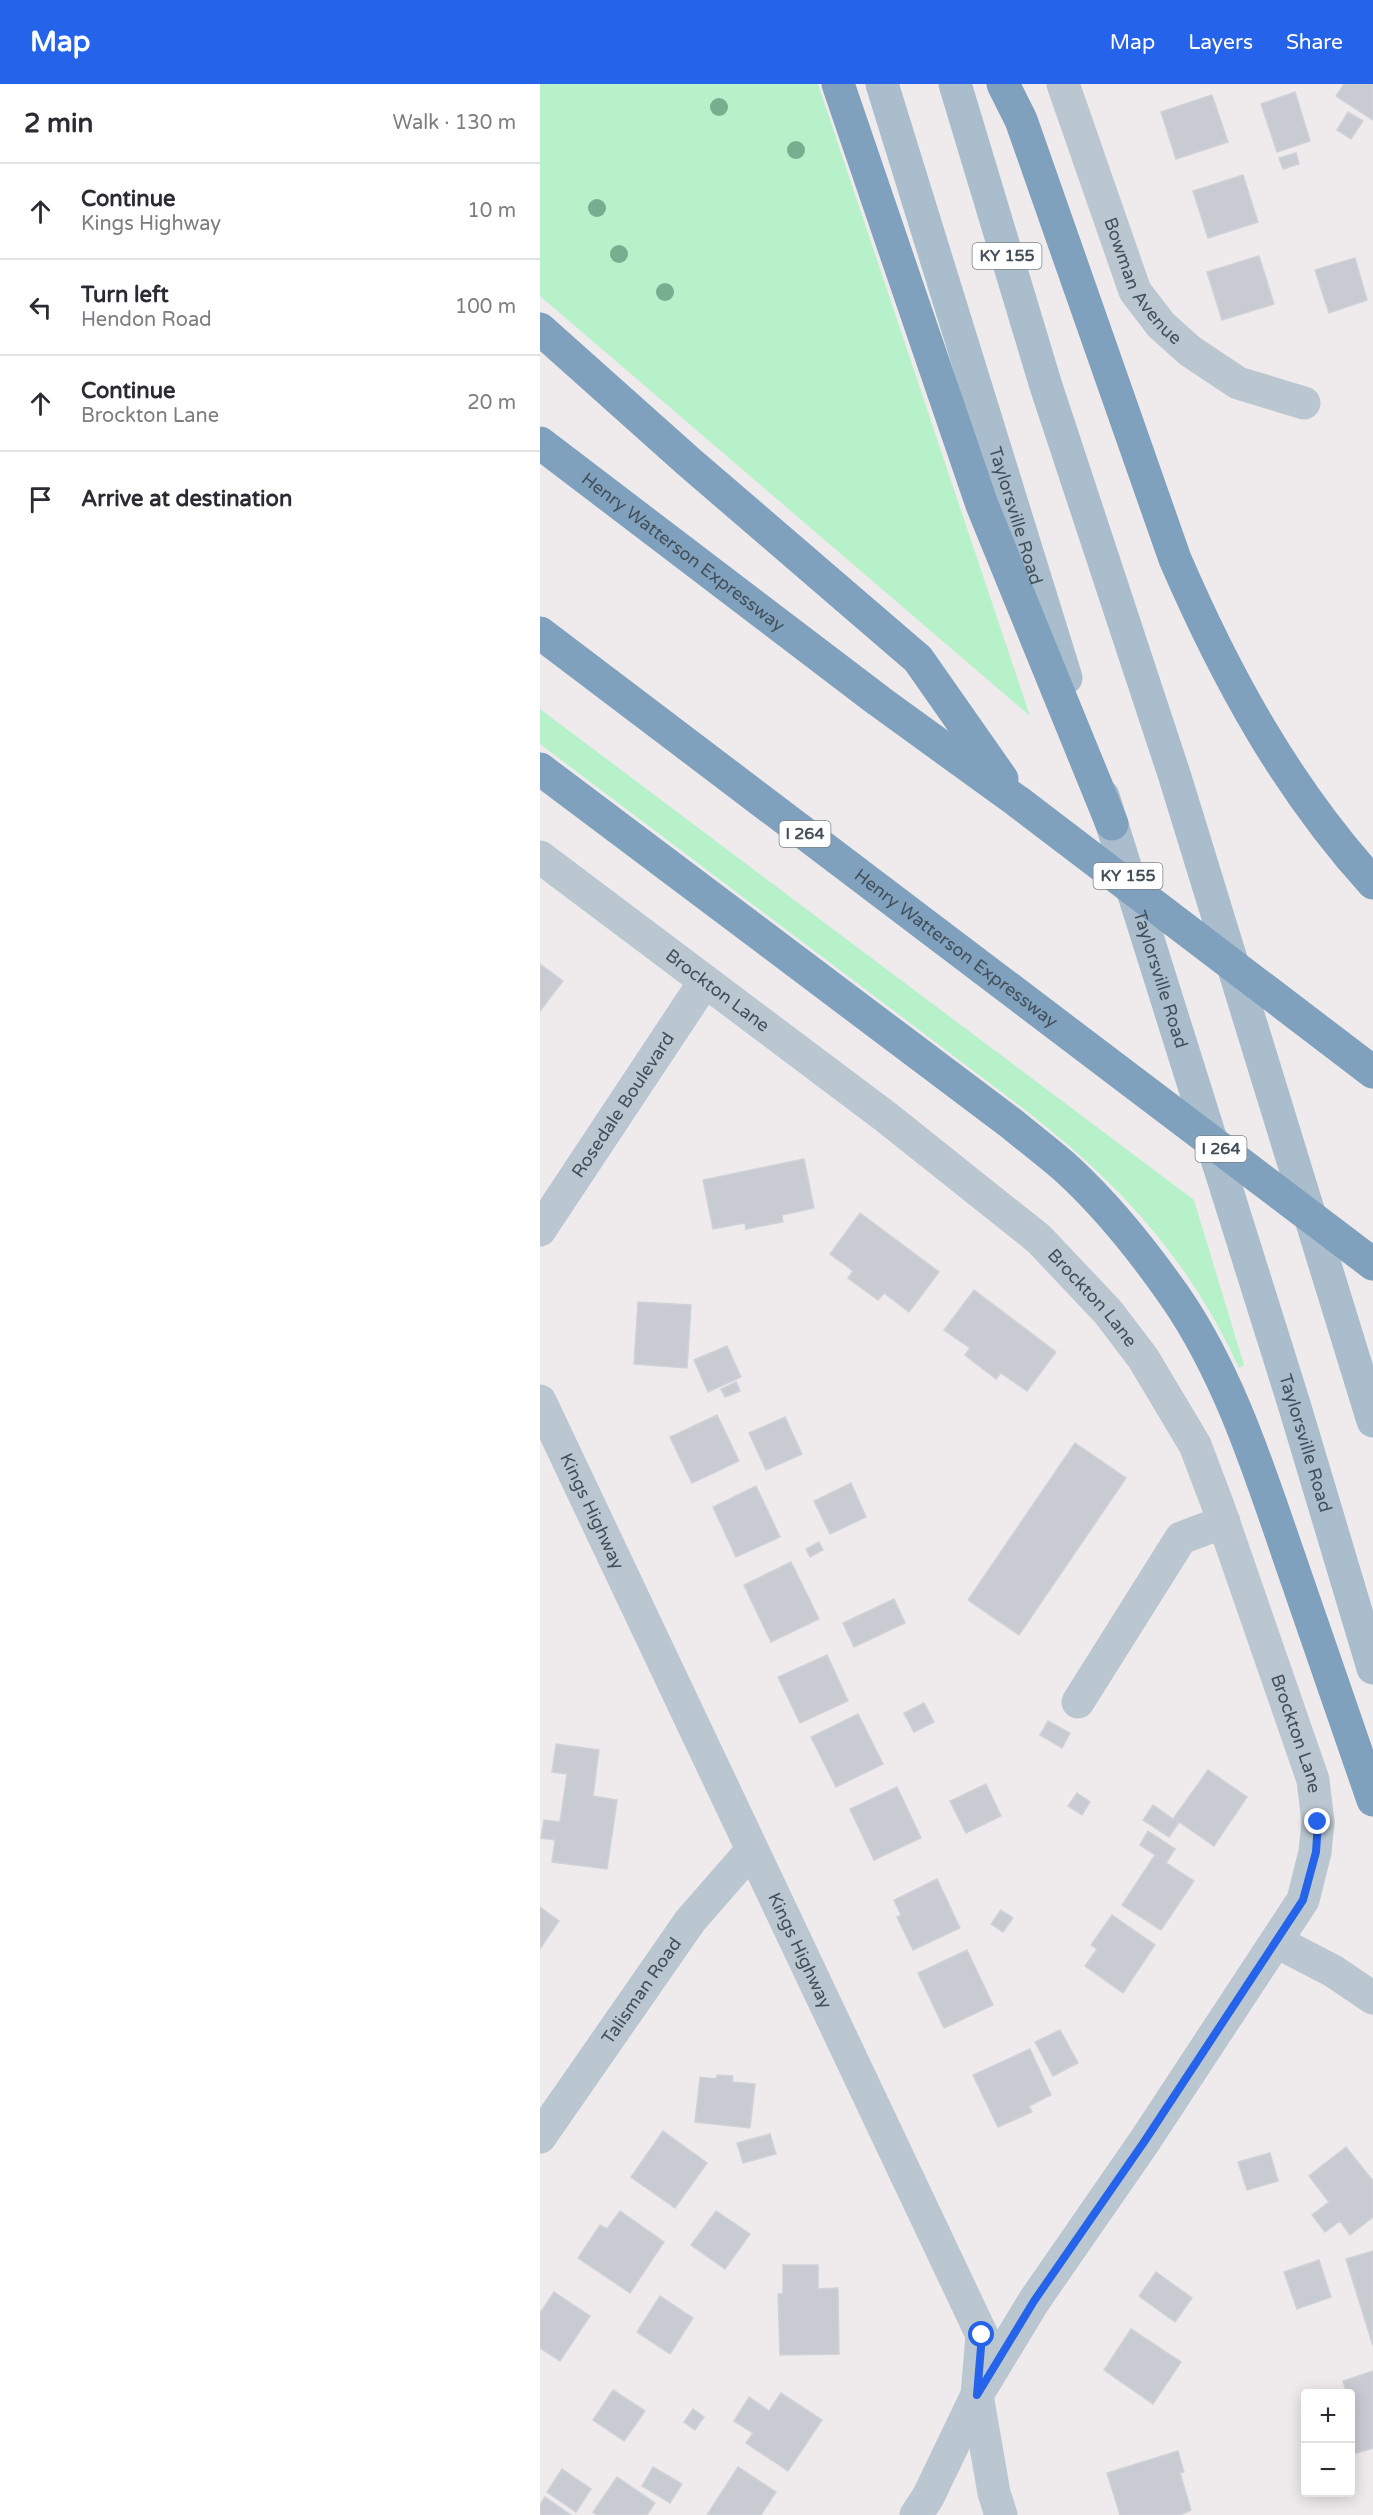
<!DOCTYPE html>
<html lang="en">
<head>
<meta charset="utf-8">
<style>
  body { margin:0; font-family:"Varela Round",sans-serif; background:#f7f7f7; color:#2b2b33 }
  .controls { position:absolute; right:18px; bottom:18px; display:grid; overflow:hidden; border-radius:6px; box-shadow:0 3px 15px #0003 }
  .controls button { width:54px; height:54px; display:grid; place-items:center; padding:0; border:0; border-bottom:2px solid #e1e1e2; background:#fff; color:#2b2b33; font:30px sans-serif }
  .stop { position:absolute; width:18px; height:18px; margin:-14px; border:4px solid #2563eb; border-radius:50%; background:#fff }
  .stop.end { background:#2563eb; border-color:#fff; box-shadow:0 2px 6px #0008 }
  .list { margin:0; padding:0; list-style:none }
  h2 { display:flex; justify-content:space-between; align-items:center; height:78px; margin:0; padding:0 24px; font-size:26px }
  h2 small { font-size:20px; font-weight:400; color:#7c7c81 }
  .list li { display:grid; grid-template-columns:39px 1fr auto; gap:18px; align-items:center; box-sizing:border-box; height:96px; padding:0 24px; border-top:2px solid #e1e1e2 }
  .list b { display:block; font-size:22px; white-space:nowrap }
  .list p { margin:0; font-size:20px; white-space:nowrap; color:#7c7c81 }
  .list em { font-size:20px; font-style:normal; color:#7c7c81 }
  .icon { flex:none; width:33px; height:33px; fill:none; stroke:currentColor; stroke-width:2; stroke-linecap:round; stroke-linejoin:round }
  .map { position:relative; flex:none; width:833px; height:2431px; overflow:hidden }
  header { display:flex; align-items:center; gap:36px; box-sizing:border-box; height:84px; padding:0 30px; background:#2563eb; color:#fff }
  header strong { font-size:28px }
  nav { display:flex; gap:33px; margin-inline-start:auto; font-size:21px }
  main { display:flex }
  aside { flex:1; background:#fff }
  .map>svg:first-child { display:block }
</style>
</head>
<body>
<header>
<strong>Map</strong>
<nav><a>Map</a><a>Layers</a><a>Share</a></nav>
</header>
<main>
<aside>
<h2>2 min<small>Walk · 130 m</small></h2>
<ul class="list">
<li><svg class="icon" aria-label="ahead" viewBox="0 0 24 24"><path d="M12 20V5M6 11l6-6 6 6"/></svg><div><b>Continue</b><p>Kings Highway</p></div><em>10 m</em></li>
<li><svg class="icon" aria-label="left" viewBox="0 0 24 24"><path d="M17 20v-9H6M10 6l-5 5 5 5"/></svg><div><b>Turn left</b><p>Hendon Road</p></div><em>100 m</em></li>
<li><svg class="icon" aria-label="ahead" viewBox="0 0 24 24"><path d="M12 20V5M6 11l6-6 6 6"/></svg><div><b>Continue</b><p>Brockton Lane</p></div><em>20 m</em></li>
<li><svg class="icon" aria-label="arrive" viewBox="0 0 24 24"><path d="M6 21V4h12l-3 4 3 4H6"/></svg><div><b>Arrive at destination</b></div></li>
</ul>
</aside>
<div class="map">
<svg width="833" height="2431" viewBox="0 0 833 2431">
  <rect width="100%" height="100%" fill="#efebec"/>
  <path fill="#b6f1ca" d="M0,0H278L490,632L0,212Z
    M0,625L654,1116L704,1281L699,1284C648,1173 579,1099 484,1025L0,660Z"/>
  <path fill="#c8cbd1" stroke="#cfd2d8" stroke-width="1.5" d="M804,0H833V36L796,12Z
    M755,8L770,57L737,68L721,20Z
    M672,11L688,58L636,75L621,28Z
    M808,28L823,37L811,55L797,46Z
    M756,69L759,80L743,85L739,74Z
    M703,91L718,138L668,154L653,107Z
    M719,172L734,220L682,236L667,188Z
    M815,174L827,216L789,229L775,186Z
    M0,880L23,897L0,927Z
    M264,1075L274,1124L242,1131L243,1138L206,1145L205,1139L173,1145L163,1096Z
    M320,1129L399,1188L369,1228L344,1209L338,1216L308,1194L313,1187L290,1170Z
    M434,1206L516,1268L487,1307L461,1289L456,1295L425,1271L430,1264L404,1246Z
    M98,1218L151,1221L147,1284L94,1280Z
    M187,1262L201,1293L168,1308L154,1276Z
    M196,1298L200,1307L185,1313L181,1305Z
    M177,1331L199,1377L152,1399L130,1353Z
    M245,1333L262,1370L226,1386L209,1349Z
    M535,1359L586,1394L479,1551L428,1516Z
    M311,1399L326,1433L290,1450L274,1417Z
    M216,1402L240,1453L196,1473L173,1423Z
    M279,1458L283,1466L270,1473L266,1465Z
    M251,1478L279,1535L231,1558L204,1501Z
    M354,1515L365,1539L314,1563L303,1539Z
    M287,1571L308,1617L260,1639L238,1593Z
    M384,1619L394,1638L374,1648L364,1629Z
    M318,1630L343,1680L296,1703L271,1653Z
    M508,1637L530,1649L522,1664L500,1651Z
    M16,1660L59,1666L53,1712L77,1716L67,1785L12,1778L15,1756L1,1754L4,1736L20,1738L27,1690L12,1688Z
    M668,1686L707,1713L674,1762L639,1738L629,1753L603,1736L613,1721L633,1735Z
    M446,1700L461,1732L426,1749L410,1717Z
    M357,1703L381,1754L334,1776L310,1725Z
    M537,1709L550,1718L542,1731L528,1722Z
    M608,1747L635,1765L626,1779L654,1797L621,1846L582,1821L615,1771L600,1761Z
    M397,1795L420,1844L373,1866L357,1833L361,1831L354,1816Z
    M0,1823L19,1837L0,1865Z
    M461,1826L473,1834L463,1848L451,1840Z
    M572,1831L615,1861L583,1909L545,1882L557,1865L551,1861Z
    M427,1866L453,1921L404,1944L378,1889Z
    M520,1946L538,1979L513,1992L495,1958Z
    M490,1965L511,2011L489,2022L492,2028L458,2043L433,1991Z
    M177,1991L193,1992L192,1998L215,2000L210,2044L155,2038L160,1993L176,1995Z
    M123,2047L167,2079L135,2124L91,2093Z
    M230,2050L236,2070L203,2079L197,2059Z
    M806,2063L833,2097V2133L810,2151L800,2137L785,2148L772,2131L789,2118L769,2092Z
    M730,2069L738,2097L707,2106L698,2078Z
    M80,2127L124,2158L90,2209L38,2174L60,2141L67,2145Z
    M176,2127L210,2150L185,2185L151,2161Z
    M833,2167V2262L806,2175Z
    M779,2176L791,2213L757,2225L744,2188Z
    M243,2181H278V2205L298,2204L299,2270L240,2271L238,2210H243Z
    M616,2188L652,2214L635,2238L599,2212Z
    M14,2208L50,2232L20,2277L0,2264V2229Z
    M120,2212L153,2234L130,2270L97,2248Z
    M591,2245L641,2278L613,2320L564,2286Z
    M833,2287V2364L813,2370L810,2362V2310H807L803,2297Z
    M73,2306L105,2327L84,2357L53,2336Z
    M241,2309L282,2336L248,2387L206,2359L213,2349L194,2337L209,2313L229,2327Z
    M153,2325L164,2333L155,2346L144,2338Z
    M638,2367L644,2388L640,2389L651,2426L640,2431H580L567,2389Z
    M113,2383L142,2400L130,2419L102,2402Z
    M198,2383L236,2408L221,2431H167Z
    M22,2385L51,2405L36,2428L7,2408Z
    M77,2393L115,2419L107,2431H57L53,2428Z
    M5,2413L31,2431H0V2421Z"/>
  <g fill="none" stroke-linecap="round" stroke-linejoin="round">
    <g stroke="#bbc7d0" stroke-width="33">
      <path id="s1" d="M523,0L595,207L621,241L650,267L698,299L764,319"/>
      <path id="s2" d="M0,773L346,1033L499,1155L568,1228L603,1274L655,1361L677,1419L773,1696L778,1738L775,1768L763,1816L604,2058L494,2217L437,2311L388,2413L376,2431"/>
      <path id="s3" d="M0,1146L165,897"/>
      <path id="s4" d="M0,1317L442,2251L437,2311L454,2409L461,2431"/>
      <path d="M538,1618L641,1454L684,1438"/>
      <path d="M737,1858L793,1887L833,1914"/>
      <path id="s5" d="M0,2053L150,1837L211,1767"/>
    </g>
    <g stroke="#a9bdcd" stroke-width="33">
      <path id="s6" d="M342,0L526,594"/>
      <path d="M415,0L506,302L635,693L833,1337"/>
      <path id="s7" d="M563,712L754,1320L833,1584"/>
    </g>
    <g stroke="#80a1be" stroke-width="33">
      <path d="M298,0L442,421L572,740"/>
      <path d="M463,0L481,36L635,475C686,593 746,703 833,799"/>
      <path d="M0,245L149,378L378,575L462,695"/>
      <path id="s8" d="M0,359L339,617L477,717L833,988"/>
      <path id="s9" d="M0,549L833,1180"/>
      <path d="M0,685L472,1040C490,1055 510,1070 528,1086C569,1124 604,1168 636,1214C688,1290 717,1380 747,1467C776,1550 804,1633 833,1716"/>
    </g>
  </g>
  <g fill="#75af8f">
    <circle cx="179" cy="23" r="9"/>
    <circle cx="256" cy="66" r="9"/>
    <circle cx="57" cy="124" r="9"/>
    <circle cx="79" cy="170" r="9"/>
    <circle cx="125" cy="208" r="9"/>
  </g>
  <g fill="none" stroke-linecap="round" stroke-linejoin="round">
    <path stroke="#2563eb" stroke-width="8" d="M442,2251L437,2311L494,2217L604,2058L763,1816L776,1768L778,1738"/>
  </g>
  <g text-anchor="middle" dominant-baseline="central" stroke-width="5" stroke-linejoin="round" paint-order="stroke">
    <g fill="#fff" stroke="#7b848c" stroke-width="1.5">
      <rect x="432.5" y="159" width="69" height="26" rx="4.5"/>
      <rect x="239.5" y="737" width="51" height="26" rx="4.5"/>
      <rect x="553.5" y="779" width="69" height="26" rx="4.5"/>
      <rect x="655.5" y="1052" width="51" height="26" rx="4.5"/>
    </g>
    <g font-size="16" font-weight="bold" fill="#43505a">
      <text x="467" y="172">KY 155</text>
      <text x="265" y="750">I 264</text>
      <text x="588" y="792">KY 155</text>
      <text x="681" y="1065">I 264</text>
    </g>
    <g font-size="18" fill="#43505a" stroke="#fff">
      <text stroke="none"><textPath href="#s1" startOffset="214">Bowman Avenue</textPath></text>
      <text stroke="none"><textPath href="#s6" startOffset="452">Taylorsville Road</textPath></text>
      <text stroke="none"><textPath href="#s8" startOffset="180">Henry Watterson Expressway</textPath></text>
      <text stroke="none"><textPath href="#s9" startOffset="522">Henry Watterson Expressway</textPath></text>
      <text stroke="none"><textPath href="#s7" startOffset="192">Taylorsville Road</textPath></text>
      <text stroke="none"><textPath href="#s2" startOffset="222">Brockton Lane</textPath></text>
      <text stroke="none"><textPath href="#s3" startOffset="150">Rosedale Boulevard</textPath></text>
      <text stroke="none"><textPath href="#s2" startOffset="708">Brockton Lane</textPath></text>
      <text stroke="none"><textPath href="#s7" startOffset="678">Taylorsville Road</textPath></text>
      <text stroke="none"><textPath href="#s4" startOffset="122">Kings Highway</textPath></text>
      <text stroke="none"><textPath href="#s2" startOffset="1194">Brockton Lane</textPath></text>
      <text stroke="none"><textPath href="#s4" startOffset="608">Kings Highway</textPath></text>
      <text stroke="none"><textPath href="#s5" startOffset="178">Talisman Road</textPath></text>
    </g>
  </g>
</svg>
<div class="controls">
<button>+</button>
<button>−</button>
</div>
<div class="stop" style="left:442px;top:2251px"></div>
<div class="stop end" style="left:778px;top:1738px"></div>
</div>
</main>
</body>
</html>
